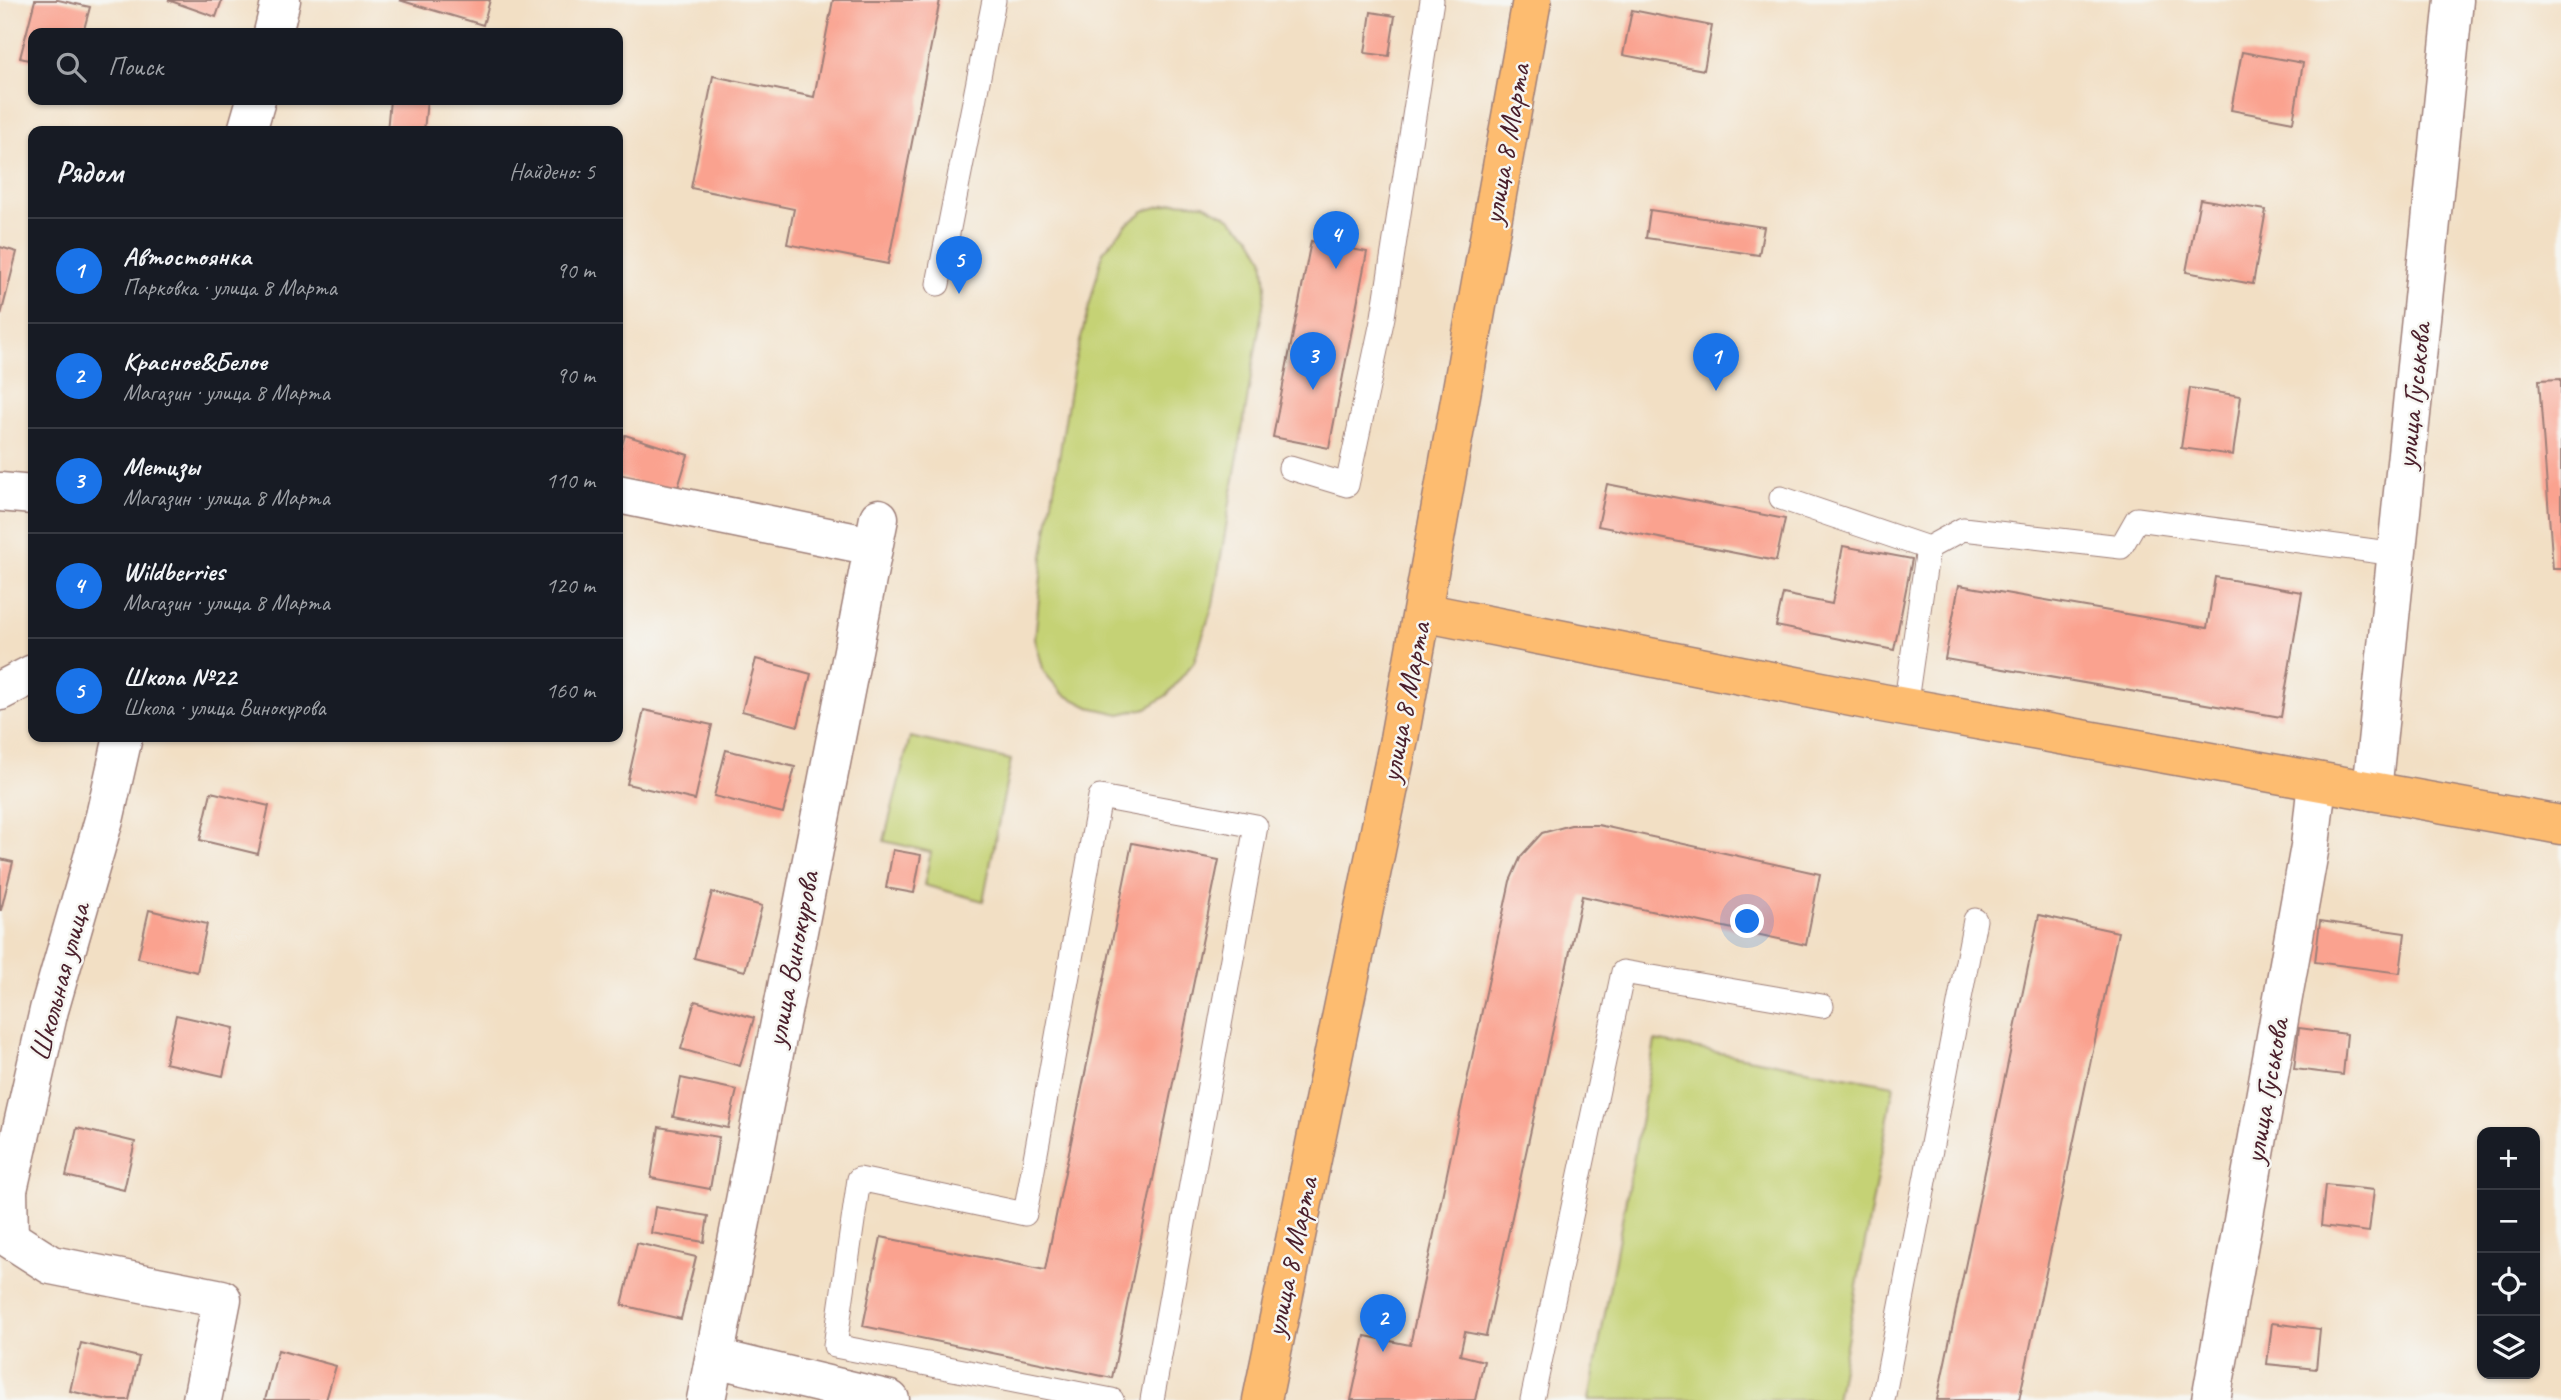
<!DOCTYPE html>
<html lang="ru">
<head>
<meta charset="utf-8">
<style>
  body { margin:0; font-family:Caveat,sans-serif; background:#20242c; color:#f1f3f6 }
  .controls { position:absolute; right:21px; bottom:21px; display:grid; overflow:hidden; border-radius:14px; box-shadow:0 2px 5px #0004 }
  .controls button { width:63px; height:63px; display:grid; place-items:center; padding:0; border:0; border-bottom:2px solid #363941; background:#171b24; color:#f1f3f6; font:35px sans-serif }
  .you { position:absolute; left:1748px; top:922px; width:24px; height:24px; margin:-18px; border:5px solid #fff; border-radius:50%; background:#1a73e8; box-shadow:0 0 0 10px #1a73e833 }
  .badge { display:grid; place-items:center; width:46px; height:46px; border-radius:50%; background:#1a73e8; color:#fff; font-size:23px; font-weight:700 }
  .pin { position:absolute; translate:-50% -58px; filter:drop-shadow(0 2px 4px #0008) }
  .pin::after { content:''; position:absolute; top:37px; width:24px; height:21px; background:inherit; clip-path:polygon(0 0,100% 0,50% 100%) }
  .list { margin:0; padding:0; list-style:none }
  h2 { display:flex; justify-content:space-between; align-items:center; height:91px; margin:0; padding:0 28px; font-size:30px }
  h2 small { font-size:23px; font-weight:400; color:#9ea1a6 }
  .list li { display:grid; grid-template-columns:46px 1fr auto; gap:21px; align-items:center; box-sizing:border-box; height:105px; padding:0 28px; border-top:2px solid #363941 }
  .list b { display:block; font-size:26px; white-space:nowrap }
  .list p { margin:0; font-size:23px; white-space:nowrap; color:#9ea1a6 }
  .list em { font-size:23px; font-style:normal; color:#9ea1a6 }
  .icon { flex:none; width:38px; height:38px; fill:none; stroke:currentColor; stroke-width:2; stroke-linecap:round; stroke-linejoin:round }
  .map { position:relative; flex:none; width:2561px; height:1400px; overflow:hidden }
  .search { position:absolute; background:#171b24; box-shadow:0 2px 5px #0004; left:28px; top:28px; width:595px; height:77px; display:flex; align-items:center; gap:18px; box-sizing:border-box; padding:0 24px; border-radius:14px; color:#9ea1a6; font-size:26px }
  .panel { position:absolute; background:#171b24; box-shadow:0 2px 5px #0004; left:28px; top:126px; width:595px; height:616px; border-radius:14px }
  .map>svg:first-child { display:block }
</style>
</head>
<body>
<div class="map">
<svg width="2561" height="1400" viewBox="0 0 2561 1400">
  <rect width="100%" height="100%" fill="#f6f6f2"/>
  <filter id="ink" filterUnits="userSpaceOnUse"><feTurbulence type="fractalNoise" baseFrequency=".0143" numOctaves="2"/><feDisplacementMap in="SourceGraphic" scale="14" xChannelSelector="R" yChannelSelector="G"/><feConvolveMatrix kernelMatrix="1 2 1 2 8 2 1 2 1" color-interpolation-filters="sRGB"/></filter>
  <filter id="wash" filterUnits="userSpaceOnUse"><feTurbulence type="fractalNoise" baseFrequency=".00686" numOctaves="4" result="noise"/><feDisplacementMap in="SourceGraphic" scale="28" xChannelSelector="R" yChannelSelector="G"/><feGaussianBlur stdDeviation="1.57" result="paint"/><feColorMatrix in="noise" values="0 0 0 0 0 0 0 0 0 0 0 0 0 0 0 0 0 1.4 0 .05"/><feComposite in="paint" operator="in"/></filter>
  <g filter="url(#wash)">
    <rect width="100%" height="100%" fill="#f2dfc4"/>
    <path fill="#c5d274" stroke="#887850" stroke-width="2" d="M1175,202L1204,204L1230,218L1251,237L1263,257L1266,287L1213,605L1194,662L1167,695L1147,708L1120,714L1089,707L1063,694L1044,672L1035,639L1043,556L1074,365L1103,252L1126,225L1144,211Z
      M910,737L1011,760L983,901L924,885L931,852L884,841Z
      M1655,1041L1894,1085L1836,1400H1589Z"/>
    <g id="blocks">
      <path fill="#faa28f" d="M35,0H58L90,7L83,33H33V61L20,58Z
        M168,0H222L216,17Z
        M399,0H490L483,25Z
        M833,0H940L888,264L787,244L794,209L691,188L713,76L814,97Z
        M1632,10L1712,26L1704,70L1623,55Z
        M1371,12L1395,16L1389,56L1365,53Z
        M2242,52L2303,63L2293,122L2231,110Z
        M390,100H427L424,131H387Z
        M2200,199L2266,210L2253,284L2186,272Z
        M1650,210L1764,227L1759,255L1646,238Z
        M1311,241L1367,252L1329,448L1273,437Z
        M0,247L17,252L1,315H0Z
        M2561,379V569H2553L2539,380Z
        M2190,388L2241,396L2233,455L2181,448Z
        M625,435L688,455L676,494L618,477V458Z
        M1607,484L1785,519L1776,561L1598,526Z
        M1843,546L1912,559L1894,650L1776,626L1783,594L1832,604Z
        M2215,577L2302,592L2281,717L1945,659L1959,585L2207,628Z
        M756,659L811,674L798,726L742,711Z
        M644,710L712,725L695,800L627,784Z
        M726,750L795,767L783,813L714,796Z
        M211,792L269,806L258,854L200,840Z
        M1571,825H1598L1820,874L1806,945L1582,896L1486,1336L1465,1332L1460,1355L1484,1361L1475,1400H1351L1365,1336L1410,1345L1510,881L1521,856L1542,833Z
        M1132,843L1219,860L1112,1378L863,1326L881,1237L1045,1270Z
        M893,850L921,855L914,893L886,888Z
        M0,859L13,862L1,910H0Z
        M712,892L762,906L745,971L694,958Z
        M149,910L207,924L197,972L138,958Z
        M2039,915L2118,932L2019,1400H1937Z
        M2320,921L2405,933L2400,973L2315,962Z
        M695,1001L754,1018L740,1066L681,1049Z
        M176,1015L234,1028L223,1076L165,1063Z
        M2299,1028L2347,1034L2343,1075L2294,1069Z
        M681,1078L737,1090L728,1128L673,1117Z
        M659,1127L719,1137L710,1189L651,1178Z
        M77,1128L135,1142L124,1190L66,1176Z
        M2325,1185L2374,1190L2369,1232L2321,1226Z
        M655,1207L708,1216L704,1242L651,1233Z
        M637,1243L696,1257L681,1319L622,1305Z
        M2272,1323L2320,1329L2316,1369L2267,1364Z
        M81,1343L139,1357L129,1400H109L70,1391Z
        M278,1350L336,1366L326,1400H265Z"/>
    </g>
  </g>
  <g filter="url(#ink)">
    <use href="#blocks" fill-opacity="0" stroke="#9e7f78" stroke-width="2"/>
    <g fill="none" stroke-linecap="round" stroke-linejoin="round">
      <defs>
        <path id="service" d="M938,284L994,0
          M1290,468L1347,485L1383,317L1432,0
          M1781,498L1928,548
          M1905,708L1928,548L1963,529L2121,547L2137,519L2396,554
          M1112,1400L835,1346L859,1179L1025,1214L1100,797L1256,826L1152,1400
          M1532,1400L1623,972L1822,1006
          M1883,1400L1975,920"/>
        <path id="minor" d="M273,33L281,0
          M247,131L256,100
          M0,492L33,495
          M618,494L872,546
          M0,691L33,674
          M123,737L105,816L49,1010L8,1190L9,1238L51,1265L222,1299L202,1400
          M2372,791L2454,0
          M715,1358L890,1400
          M706,1400L879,518
          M2211,1400L2310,846L2317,782"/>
        <path id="primary" d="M1422,612L1882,703L2561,825
          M1262,1400L1399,739L1532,0"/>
      </defs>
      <use href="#service" stroke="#9e7f78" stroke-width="25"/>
      <use href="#minor" stroke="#9e7f78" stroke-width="41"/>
      <use href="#primary" stroke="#9e7f78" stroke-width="41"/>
      <use href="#service" stroke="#fff" stroke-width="23"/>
      <use href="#minor" stroke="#fff" stroke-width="38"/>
      <use href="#primary" stroke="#fdbc70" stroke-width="38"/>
    </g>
  </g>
  <g text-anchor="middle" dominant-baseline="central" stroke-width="5" stroke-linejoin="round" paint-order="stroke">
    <g font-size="30" fill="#4a1f2b" stroke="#f6f6f2">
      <text transform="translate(1506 144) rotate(-80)">улица 8 Марта</text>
      <text transform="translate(2413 396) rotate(-84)">улица Гуськова</text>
      <text transform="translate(1405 702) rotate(-79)">улица 8 Марта</text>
      <text transform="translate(792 959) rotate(-79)">улица Винокурова</text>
      <text transform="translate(59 982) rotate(-75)">Школьная улица</text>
      <text transform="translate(2266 1091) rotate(-80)">улица Гуськова</text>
      <text transform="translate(1291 1257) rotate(-78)">улица 8 Марта</text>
    </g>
  </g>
</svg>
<div class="controls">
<button>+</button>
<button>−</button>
<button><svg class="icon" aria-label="locate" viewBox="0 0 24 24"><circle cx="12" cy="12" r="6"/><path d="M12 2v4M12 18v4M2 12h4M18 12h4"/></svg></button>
<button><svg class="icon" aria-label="layers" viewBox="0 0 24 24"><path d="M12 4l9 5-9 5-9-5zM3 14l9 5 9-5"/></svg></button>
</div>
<div class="you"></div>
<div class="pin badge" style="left:1716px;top:391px">1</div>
<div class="pin badge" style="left:1383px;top:1352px">2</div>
<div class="pin badge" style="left:1313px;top:390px">3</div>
<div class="pin badge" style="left:1336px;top:269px">4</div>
<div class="pin badge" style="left:959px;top:294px">5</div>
<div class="search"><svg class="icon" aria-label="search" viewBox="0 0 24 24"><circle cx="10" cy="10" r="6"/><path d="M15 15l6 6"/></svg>Поиск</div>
<section class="panel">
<h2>Рядом<small>Найдено: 5</small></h2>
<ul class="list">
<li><span class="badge">1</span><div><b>Автостоянка</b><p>Парковка · улица 8 Марта</p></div><em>90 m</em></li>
<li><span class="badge">2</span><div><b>Красное&amp;Белое</b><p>Магазин · улица 8 Марта</p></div><em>90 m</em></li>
<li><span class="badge">3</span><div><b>Метизы</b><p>Магазин · улица 8 Марта</p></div><em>110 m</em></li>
<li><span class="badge">4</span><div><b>Wildberries</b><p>Магазин · улица 8 Марта</p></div><em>120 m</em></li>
<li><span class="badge">5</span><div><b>Школа №22</b><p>Школа · улица Винокурова</p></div><em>160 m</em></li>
</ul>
</section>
</div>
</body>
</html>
